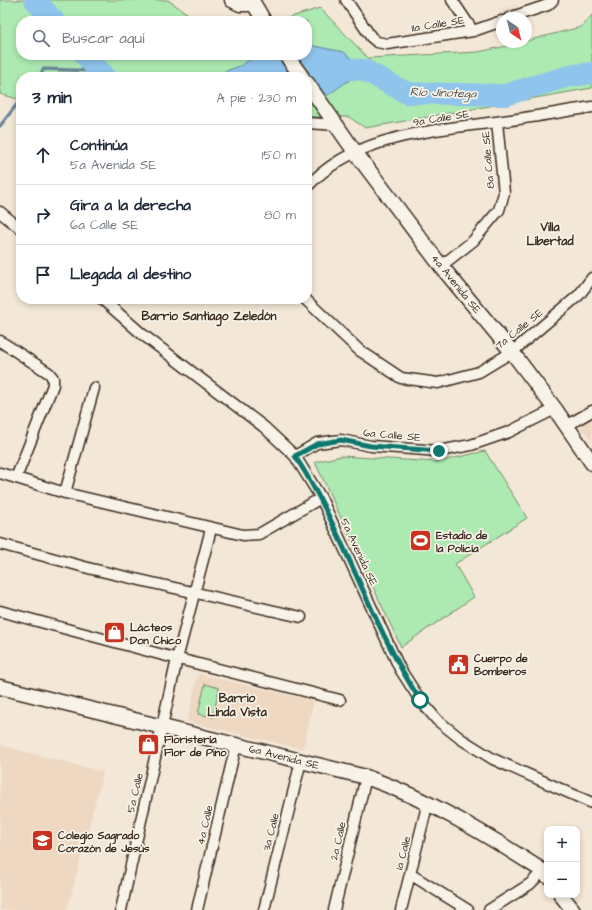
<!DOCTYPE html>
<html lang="es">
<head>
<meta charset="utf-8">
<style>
  body { margin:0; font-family:"Architects Daughter",sans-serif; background:#f6f6f7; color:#1f2937 }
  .controls { position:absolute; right:12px; bottom:12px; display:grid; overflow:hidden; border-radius:8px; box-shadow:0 2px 6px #0003 }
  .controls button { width:36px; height:36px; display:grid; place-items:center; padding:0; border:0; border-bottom:1px solid #e0e1e3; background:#fff; color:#1f2937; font:20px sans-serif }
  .compass { position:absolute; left:496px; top:12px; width:36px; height:36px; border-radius:50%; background:#fff; box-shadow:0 2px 6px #0003; rotate:145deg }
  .stop { position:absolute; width:12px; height:12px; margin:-9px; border:3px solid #0f766e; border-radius:50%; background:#fff }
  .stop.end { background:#0f766e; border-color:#fff; box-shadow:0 1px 4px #0008 }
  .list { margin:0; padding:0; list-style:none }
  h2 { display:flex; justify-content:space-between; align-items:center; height:52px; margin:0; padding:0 16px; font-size:17px }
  h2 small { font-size:13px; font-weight:400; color:#747a83 }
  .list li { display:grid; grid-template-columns:26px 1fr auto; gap:12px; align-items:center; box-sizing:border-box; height:60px; padding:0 16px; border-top:1px solid #e0e1e3 }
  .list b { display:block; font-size:15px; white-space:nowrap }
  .list p { margin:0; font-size:13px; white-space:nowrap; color:#747a83 }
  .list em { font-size:13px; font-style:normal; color:#747a83 }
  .icon { flex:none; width:22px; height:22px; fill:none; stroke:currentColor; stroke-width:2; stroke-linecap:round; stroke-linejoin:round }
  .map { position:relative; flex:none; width:592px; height:910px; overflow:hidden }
  .search { position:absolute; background:#fff; box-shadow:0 2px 6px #0003; left:16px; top:16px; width:296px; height:44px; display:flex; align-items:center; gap:10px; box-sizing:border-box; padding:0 14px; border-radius:16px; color:#747a83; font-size:15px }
  .panel { position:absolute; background:#fff; box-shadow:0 2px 6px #0003; left:16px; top:72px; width:296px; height:232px; border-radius:16px }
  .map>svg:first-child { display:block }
</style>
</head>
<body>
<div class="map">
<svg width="592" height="910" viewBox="0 0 592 910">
  <rect width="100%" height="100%" fill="#f3e7d7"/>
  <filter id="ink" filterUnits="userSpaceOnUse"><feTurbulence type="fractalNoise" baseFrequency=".025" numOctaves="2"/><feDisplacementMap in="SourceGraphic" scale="8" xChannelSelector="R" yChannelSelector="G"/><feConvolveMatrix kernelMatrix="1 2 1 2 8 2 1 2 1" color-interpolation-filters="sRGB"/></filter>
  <g filter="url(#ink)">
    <path fill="#eed8c2" d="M592,417V442L580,425Z
      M198,674L314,701L303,749L187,722Z
      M0,745L103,772L67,910H0Z"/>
    <path fill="#aceab1" stroke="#748a68" d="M0,0H168L198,21H21V55H307V21H278L320,8L368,58L478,52L526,42V41L581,27L592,15V88L365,128L349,117H307V77H21V100L0,94Z
      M485,451L527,518L455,564L474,597L401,647L315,462L341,456L437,462Z
      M205,684L219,688L213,717L198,714Z"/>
    <path fill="#8fc4ec" stroke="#6d869a" d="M307,43L314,46L344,52L364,70L325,97L307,104V77H210L242,65L256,55H307Z"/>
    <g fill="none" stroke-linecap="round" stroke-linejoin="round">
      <path stroke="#6d869a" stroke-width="3.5" d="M38,77L44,69L97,71
        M0,126L21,99"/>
      <path stroke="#8fc4ec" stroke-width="22" d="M35,0L54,21
        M85,55L105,77
        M334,68L364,70L407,93L505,95L569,76L592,73"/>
      <defs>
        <path id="street" d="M346,0L371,37L377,42L387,44L473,31L502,21
          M452,0L473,31
          M509,18L548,5L553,0
          M307,123L338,125
          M307,187C354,135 431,131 496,122C528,118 560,112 592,107
          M0,212L21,229
          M441,266L473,241L499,210L504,193L497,122
          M102,299L142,334L264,427L295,456L321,498L400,669L420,700L437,720L461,739L493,759L592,803
          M305,299L359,350L401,378L438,383L479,372L512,352L579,295L592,278
          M0,341L49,373L53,378V385L16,478
          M566,426L592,411
          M295,456L317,443L341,440L371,446L439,451L471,445L509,432L555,409
          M0,473L65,493L243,535L259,534L321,498
          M65,493L94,388
          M0,544L92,569L301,617
          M0,611L163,655L340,700
          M410,874L468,910
          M121,910L177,659L211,529
          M197,910L236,745
          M264,910L301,761
          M334,910L366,777
          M401,910L428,802
          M489,910L530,884L543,871"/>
        <path id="secondary" d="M232,0L240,4H254
          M254,4L264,21
          M286,55L302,77
          M307,83L355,152L441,266L512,352L555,409L592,463
          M0,687L366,777C430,800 486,834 543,871L547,876
          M561,895L573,910"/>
      </defs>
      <use href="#street" stroke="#3b2a1e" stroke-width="13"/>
      <use href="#secondary" stroke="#3b2a1e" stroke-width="17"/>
      <use href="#street" stroke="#f7f3e8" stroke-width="10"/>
      <use href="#secondary" stroke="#f7f3e8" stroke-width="14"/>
    </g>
  </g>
  <g fill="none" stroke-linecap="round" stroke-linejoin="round" filter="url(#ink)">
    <path stroke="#0f766e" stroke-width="5" d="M420,700C370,623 345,533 295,456L317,444L341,440L371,446L439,451"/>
  </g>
  <defs>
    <symbol id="stadium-square" viewBox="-11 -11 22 22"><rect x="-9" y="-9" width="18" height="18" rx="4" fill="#c8321e" stroke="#f7f3e8"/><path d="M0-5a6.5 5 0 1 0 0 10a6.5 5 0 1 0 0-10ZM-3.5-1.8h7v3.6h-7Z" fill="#fff"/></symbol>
    <symbol id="shop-square" viewBox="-11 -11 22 22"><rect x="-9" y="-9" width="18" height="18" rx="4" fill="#c8321e" stroke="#f7f3e8"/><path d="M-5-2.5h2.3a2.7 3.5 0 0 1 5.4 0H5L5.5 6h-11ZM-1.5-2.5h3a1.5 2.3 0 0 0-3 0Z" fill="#fff"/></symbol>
    <symbol id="civic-square" viewBox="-11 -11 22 22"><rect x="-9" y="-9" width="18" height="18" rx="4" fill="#c8321e" stroke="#f7f3e8"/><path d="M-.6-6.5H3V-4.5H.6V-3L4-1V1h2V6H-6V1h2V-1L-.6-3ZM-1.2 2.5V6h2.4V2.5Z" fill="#fff"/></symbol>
    <symbol id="university-square" viewBox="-11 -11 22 22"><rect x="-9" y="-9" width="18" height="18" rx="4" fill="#c8321e" stroke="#f7f3e8"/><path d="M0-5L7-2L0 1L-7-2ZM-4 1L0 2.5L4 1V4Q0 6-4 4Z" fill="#fff"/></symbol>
  </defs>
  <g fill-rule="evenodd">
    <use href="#stadium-square" x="408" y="528" width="25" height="25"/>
    <use href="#shop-square" x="102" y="620" width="25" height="25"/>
    <use href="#civic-square" x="446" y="652" width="25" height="25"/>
    <use href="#shop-square" x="136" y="732" width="25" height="25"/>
    <use href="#university-square" x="30" y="828" width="25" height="25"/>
  </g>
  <g text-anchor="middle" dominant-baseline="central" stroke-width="3.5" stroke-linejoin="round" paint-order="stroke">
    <g font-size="11" fill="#3b2a1e" stroke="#f7f3e8">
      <text transform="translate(438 24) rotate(-9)">11a Calle SE</text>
      <text transform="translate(441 118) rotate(-9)">9a Calle SE</text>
      <text transform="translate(488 160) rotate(-95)">8a Calle SE</text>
      <text transform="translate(456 284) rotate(51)">4a Avenida SE</text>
      <text transform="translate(519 329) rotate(-39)">7a Calle SE</text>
      <text transform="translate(392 435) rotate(5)">6a Calle SE</text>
      <text transform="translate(359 552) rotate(65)">5a Avenida SE</text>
      <text transform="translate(284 757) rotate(14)">6a Avenida SE</text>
      <text transform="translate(135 793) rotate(-77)">5a Calle</text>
      <text transform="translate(205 825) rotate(-77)">4a Calle</text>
      <text transform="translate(271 832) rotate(-76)">3a Calle</text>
      <text transform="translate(338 841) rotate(-77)">2a Calle</text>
      <text transform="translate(403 853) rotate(-76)">1a Calle</text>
    </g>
    <g font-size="11" font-weight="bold" fill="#3b2a1e" stroke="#f7f3e8" text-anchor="start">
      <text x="436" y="535">Estadio de<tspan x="436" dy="13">la Policía</tspan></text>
      <text x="130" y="627">Lácteos<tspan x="130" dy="13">Don Chico</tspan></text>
      <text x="474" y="658">Cuerpo de<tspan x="474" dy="13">Bomberos</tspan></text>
      <text x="164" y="739">Floristería<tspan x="164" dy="13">Flor de Pino</tspan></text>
      <text x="58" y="835">Colegio Sagrado<tspan x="58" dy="13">Corazón de Jesús</tspan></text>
    </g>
    <g font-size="12" font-style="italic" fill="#505052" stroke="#f7f3e8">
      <text transform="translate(443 93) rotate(2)">Río Jinotega</text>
    </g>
    <g font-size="12" font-weight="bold" fill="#3b2a1e" stroke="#f7f3e8">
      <text x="550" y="227">Villa<tspan x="550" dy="14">Libertad</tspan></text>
      <text x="209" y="316">Barrio Santiago Zeledón</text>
      <text x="237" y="698">Barrio<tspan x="237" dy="14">Linda Vista</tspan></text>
    </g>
  </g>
</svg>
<div class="controls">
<button>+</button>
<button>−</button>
</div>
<svg class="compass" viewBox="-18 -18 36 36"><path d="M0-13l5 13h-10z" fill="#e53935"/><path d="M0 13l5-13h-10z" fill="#747a83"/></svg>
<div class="stop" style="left:420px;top:700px"></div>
<div class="stop end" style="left:439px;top:451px"></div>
<div class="search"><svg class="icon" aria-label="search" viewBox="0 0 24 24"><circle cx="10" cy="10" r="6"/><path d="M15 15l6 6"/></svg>Buscar aquí</div>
<section class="panel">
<h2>3 min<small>A pie · 230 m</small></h2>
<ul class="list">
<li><svg class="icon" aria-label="ahead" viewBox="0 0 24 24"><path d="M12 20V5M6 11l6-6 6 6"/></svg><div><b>Continúa</b><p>5a Avenida SE</p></div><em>150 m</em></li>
<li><svg class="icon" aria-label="right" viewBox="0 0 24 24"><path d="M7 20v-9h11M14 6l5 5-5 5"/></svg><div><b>Gira a la derecha</b><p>6a Calle SE</p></div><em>80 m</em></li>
<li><svg class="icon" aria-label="arrive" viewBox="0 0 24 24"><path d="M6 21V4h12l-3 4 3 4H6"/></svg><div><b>Llegada al destino</b></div></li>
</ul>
</section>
</div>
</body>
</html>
